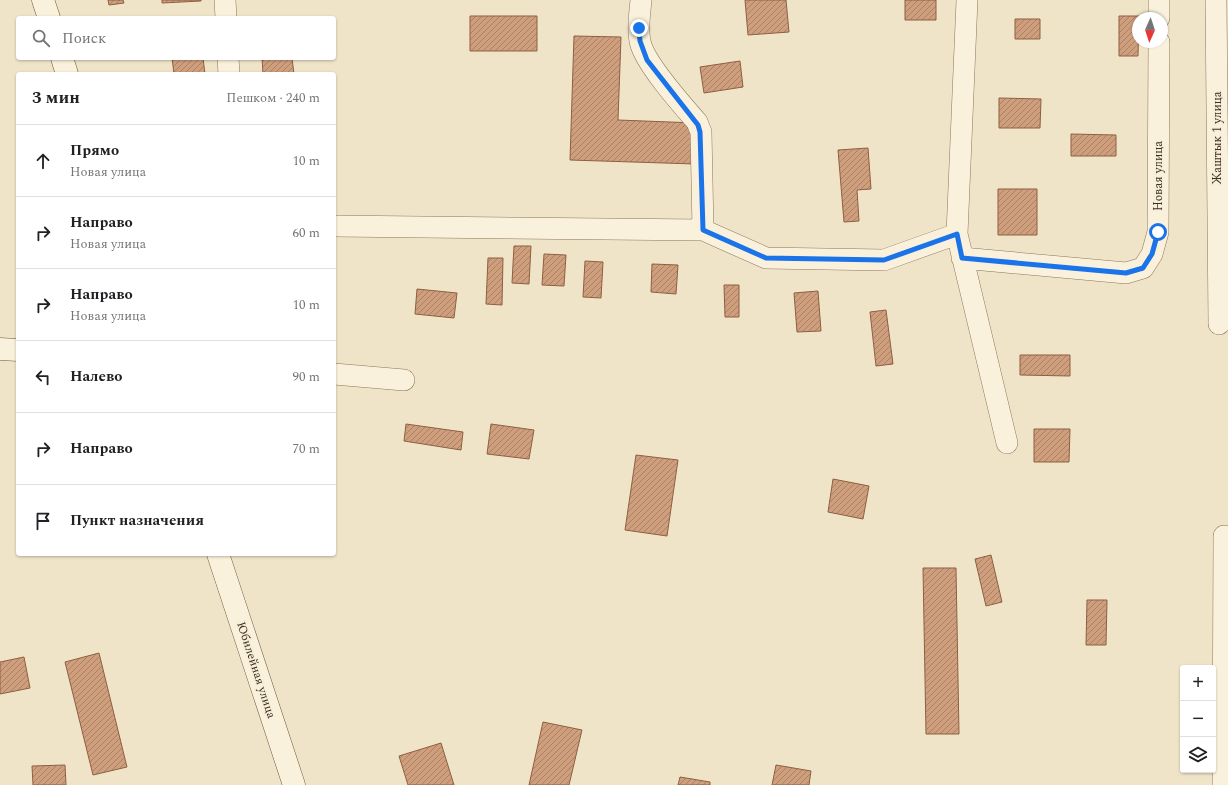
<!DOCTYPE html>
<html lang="ru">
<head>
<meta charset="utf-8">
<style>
  body { margin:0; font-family:Spectral,serif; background:#f6f6f6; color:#202124 }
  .controls { position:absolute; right:12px; bottom:12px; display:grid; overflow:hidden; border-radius:4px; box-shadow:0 1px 3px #0004 }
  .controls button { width:36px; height:36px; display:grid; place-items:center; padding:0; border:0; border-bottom:1px solid #e0e0e0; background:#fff; color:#202124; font:20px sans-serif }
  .compass { position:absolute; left:1132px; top:12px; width:36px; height:36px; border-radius:50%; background:#fff; box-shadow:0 1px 3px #0004; rotate:183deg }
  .stop { position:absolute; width:12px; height:12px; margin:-9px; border:3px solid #1a73e8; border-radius:50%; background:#fff }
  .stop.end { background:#1a73e8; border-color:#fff; box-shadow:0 1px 4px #0008 }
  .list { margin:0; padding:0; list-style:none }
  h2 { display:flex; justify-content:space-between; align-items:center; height:52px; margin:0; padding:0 16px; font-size:17px }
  h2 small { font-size:13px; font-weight:400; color:#757577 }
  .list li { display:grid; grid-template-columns:26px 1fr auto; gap:12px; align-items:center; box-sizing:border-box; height:72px; padding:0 16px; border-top:1px solid #e0e0e0 }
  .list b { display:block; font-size:15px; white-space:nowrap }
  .list p { margin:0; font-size:13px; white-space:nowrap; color:#757577 }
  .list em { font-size:13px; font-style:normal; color:#757577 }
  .icon { flex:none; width:22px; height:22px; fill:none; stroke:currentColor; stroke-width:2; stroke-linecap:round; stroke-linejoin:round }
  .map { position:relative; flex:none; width:1228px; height:785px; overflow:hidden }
  .search { position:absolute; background:#fff; box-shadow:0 1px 3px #0004; left:16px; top:16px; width:320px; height:44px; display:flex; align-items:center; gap:10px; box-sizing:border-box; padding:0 14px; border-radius:4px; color:#757577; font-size:15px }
  .panel { position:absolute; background:#fff; box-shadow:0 1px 3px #0004; left:16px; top:72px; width:320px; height:484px; border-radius:4px }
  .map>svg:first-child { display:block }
</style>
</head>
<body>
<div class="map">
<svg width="1228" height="785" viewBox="0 0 1228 785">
  <defs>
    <pattern id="building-hatch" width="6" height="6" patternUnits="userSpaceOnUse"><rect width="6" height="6" fill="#cf9f7d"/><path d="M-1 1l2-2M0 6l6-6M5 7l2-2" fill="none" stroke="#a98266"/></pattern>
  </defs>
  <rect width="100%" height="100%" fill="#f0e4c8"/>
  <path fill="url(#building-hatch)" stroke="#8d5f41" d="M108,0H123L124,3L109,5Z
    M162,0H201V1L162,3Z
    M745,0H786L789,32L748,35Z
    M905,0H936V20H905Z
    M470,16H537V51H470Z
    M1119,16H1139L1138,56H1119Z
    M1015,19H1040V39H1015Z
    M574,36L621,37L618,120L696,123L695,164L570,160Z
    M172,58H203L205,74H174Z
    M262,58H292L294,74H263Z
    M740,61L743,87L704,93L700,67Z
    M999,98L1041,99L1040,128H999Z
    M1071,134L1116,135V156H1071Z
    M868,148L871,189L857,190L859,221L844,222L838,150Z
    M998,189H1037V235H998Z
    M514,246H531L529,284L512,283Z
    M544,254L566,255L564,286L542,285Z
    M488,258H503L502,305L486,304Z
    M585,261L603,262L601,298L583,297Z
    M652,264L678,265L676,294L651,292Z
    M724,285H739V317H725Z
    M417,289L457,293L454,318L415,314Z
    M818,291L821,331L797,332L794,293Z
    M886,310L893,364L876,366L870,312Z
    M1020,355H1070V376L1020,375Z
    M406,424L463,432L461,450L404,441Z
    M491,424L534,430L529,459L487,454Z
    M1034,429H1070L1069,462H1034Z
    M636,455L678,460L667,536L625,530Z
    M833,479L869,486L863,519L828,512Z
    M991,555L1002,602L986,606L975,559Z
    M923,568H956L959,734H926Z
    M1087,600H1107L1106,645H1086Z
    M99,653L127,767L93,775L65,662Z
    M24,657L30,688L0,694V662Z
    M543,722L582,730L569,785H529Z
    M441,743L454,785H408L399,756Z
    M65,765L66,785H33L32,766Z
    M776,765L811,771L809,785H772Z
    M680,777L710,782V785H678Z"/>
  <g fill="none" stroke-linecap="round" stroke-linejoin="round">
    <defs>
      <path id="street" d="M225,0L226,18
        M641,0C640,13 637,27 640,41C643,61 682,105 697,122L701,132L703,230
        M967,0L957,234L1007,443
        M1216,0L1219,324
        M1159,18V0
        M228,58L229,74
        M334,226L703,230L766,258L884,260L957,234
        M962,258L1126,273L1143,268L1152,254L1158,232L1159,42
        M334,374L404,380
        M1223,785L1224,536L1228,537"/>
      <path id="secondary" d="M43,0L49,18
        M62,58L67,74
        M0,349L18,350
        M218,554L294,785"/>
    </defs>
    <use href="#street" stroke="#8d765c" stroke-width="22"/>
    <use href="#secondary" stroke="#6f573f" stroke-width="23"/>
    <use href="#street" stroke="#faf1dc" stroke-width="21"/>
    <use href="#secondary" stroke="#faf1dc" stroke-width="22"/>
  </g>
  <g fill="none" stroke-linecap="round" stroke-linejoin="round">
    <path stroke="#1a73e8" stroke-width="5" d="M639,28L640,41L647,60L698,125L700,132L703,230L766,258L884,260L957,234L962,258L1126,273L1143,268L1152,254L1158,232"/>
  </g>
  <g text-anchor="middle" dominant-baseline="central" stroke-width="3.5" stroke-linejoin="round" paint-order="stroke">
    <g font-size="12" fill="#3d2e20" stroke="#f7eed8">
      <text transform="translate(1217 138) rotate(-90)">Жаштык 1 улица</text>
      <text transform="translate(1158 176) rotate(-90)">Новая улица</text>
      <text transform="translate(256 670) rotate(72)">Юбилейная улица</text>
    </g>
  </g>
</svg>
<div class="controls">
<button>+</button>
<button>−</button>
<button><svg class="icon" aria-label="layers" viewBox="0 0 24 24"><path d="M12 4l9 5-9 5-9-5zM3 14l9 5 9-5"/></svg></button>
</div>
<svg class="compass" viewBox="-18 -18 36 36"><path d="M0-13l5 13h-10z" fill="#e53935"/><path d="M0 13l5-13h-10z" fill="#757577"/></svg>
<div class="stop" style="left:1158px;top:232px"></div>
<div class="stop end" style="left:639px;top:28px"></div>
<div class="search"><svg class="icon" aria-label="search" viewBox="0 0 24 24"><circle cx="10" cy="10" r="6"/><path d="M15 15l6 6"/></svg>Поиск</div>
<section class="panel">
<h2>3 мин<small>Пешком · 240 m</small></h2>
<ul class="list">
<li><svg class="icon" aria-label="ahead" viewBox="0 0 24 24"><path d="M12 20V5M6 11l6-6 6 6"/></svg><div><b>Прямо</b><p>Новая улица</p></div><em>10 m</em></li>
<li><svg class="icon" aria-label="right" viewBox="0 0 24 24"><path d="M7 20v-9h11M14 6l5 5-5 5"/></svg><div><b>Направо</b><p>Новая улица</p></div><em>60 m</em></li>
<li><svg class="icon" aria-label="right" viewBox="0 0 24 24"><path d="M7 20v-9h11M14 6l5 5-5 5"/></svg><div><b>Направо</b><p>Новая улица</p></div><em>10 m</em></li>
<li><svg class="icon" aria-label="left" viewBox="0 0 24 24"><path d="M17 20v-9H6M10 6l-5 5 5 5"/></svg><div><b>Налево</b></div><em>90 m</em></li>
<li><svg class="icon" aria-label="right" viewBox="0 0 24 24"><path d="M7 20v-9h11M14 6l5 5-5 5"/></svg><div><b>Направо</b></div><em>70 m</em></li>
<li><svg class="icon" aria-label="arrive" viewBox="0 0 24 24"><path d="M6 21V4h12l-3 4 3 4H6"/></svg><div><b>Пункт назначения</b></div></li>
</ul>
</section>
</div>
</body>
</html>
